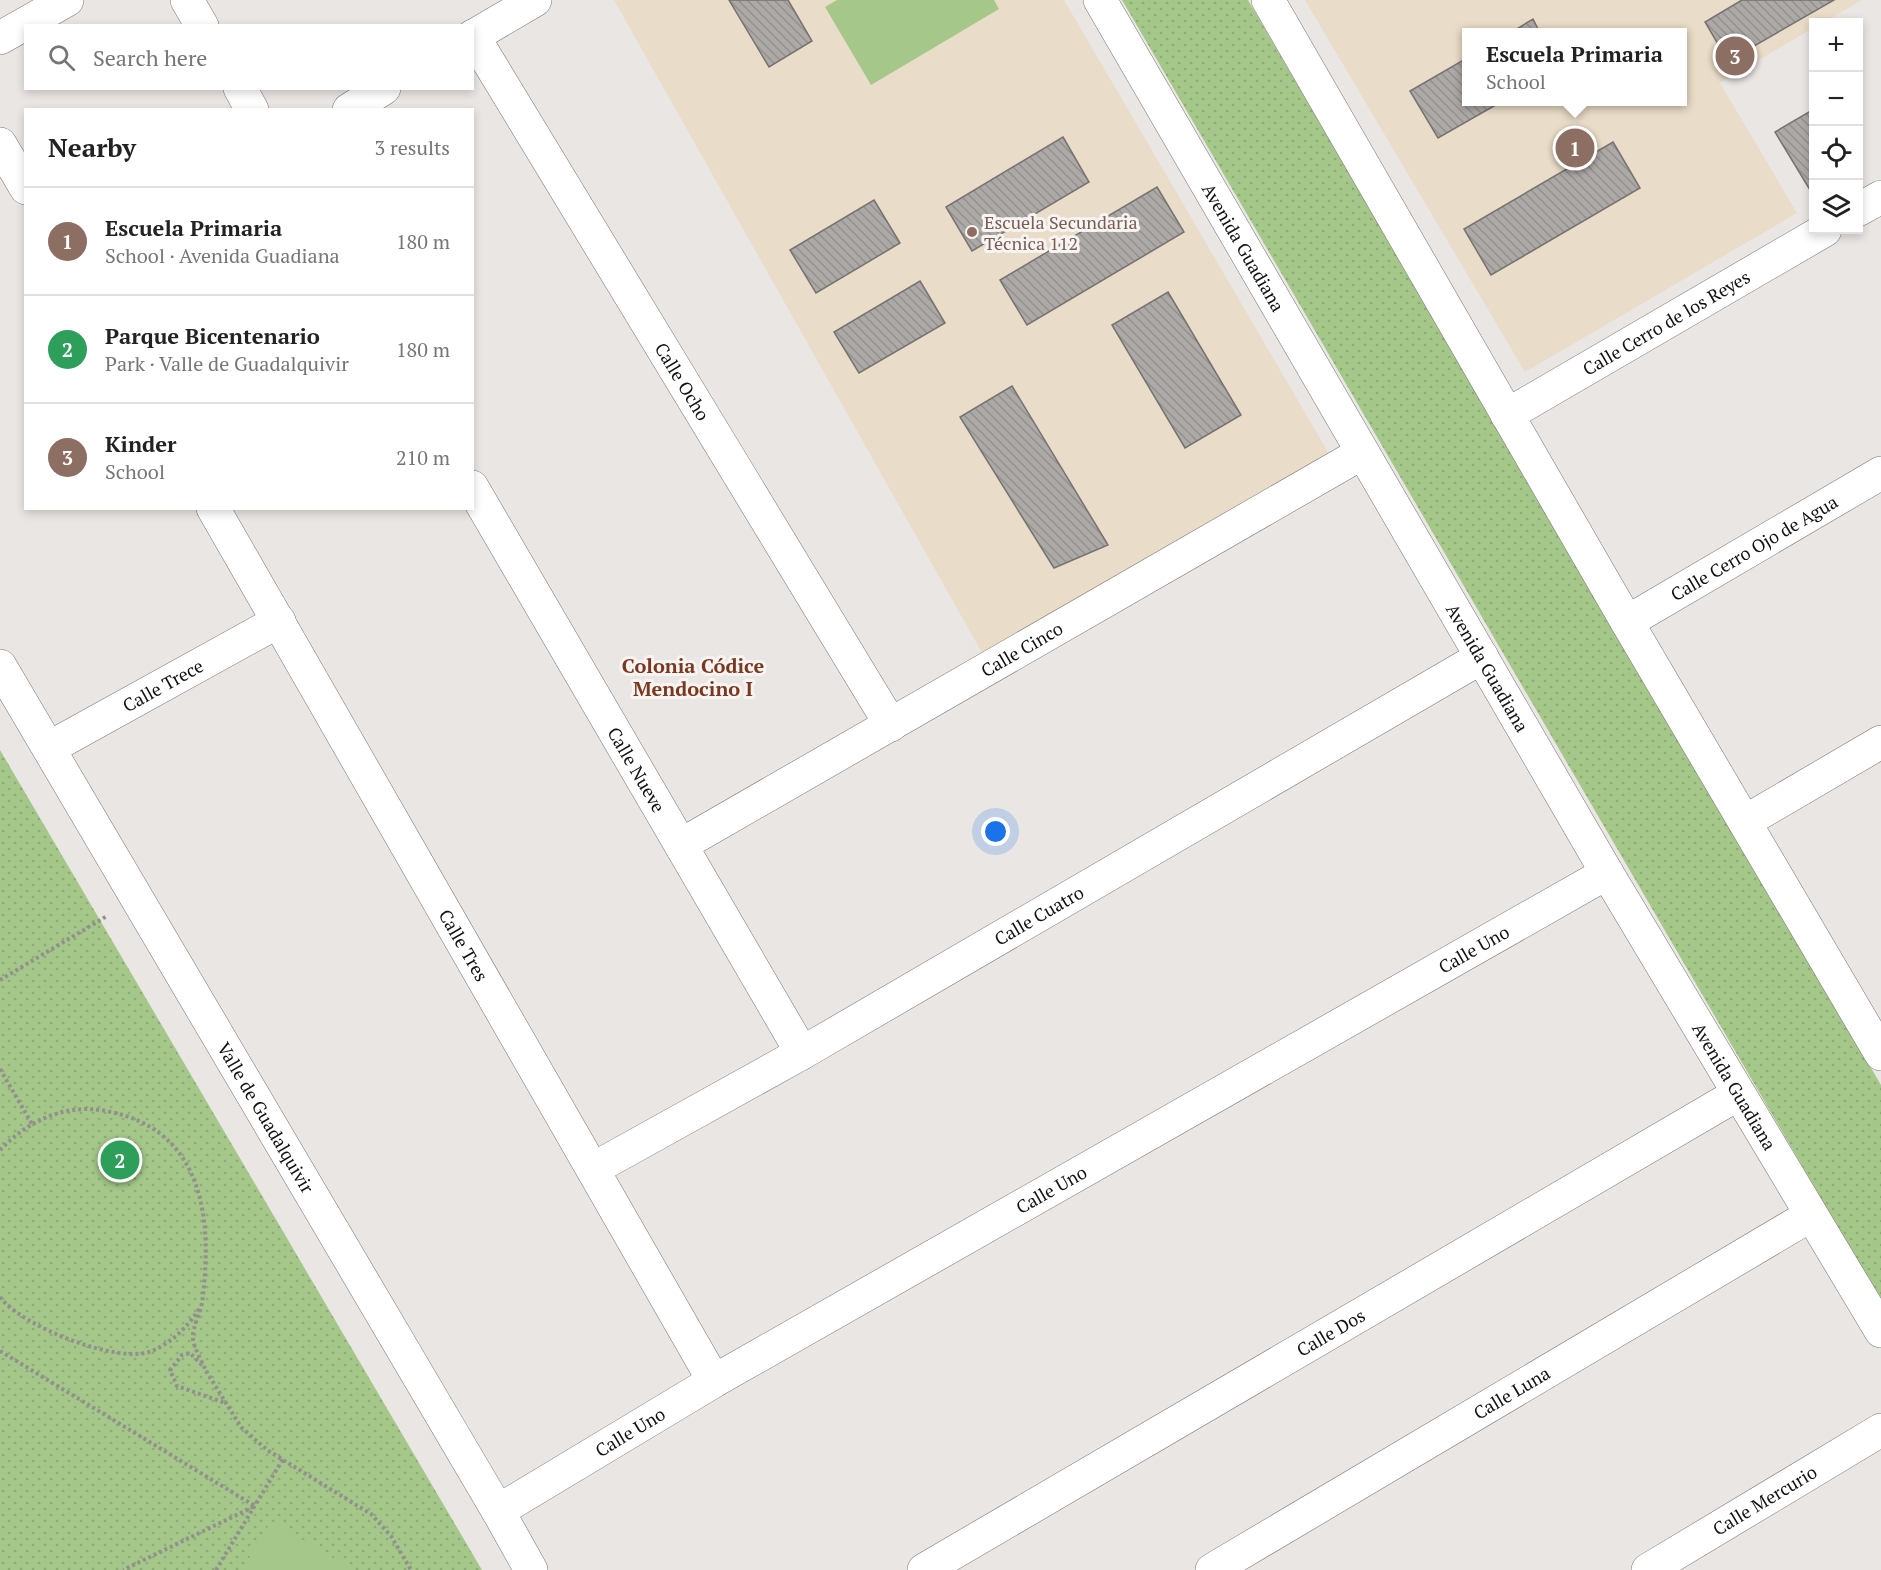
<!DOCTYPE html>
<html lang="en">
<head>
<meta charset="utf-8">
<style>
  body { margin:0; font-family:"PT Serif",serif; background:#f2f2f2; color:#222 }
  .controls { position:absolute; right:18px; top:18px; display:grid; overflow:hidden; border-radius:0px; box-shadow:0 3px 9px #0003 }
  .controls button { width:54px; height:54px; display:grid; place-items:center; padding:0; border:0; border-bottom:2px solid #e0e0e0; background:#fff; color:#222; font:30px sans-serif }
  .you { position:absolute; left:996px; top:832px; width:21px; height:21px; margin:-15px; border:4px solid #fff; border-radius:50%; background:#1a73e8; box-shadow:0 0 0 9px #1a73e833 }
  .badge { display:grid; place-items:center; width:39px; height:39px; border-radius:50%; background:#ea580c; color:#fff; font-size:20px; font-weight:700 }
  .pin { position:absolute; translate:-50% -50%; border:3px solid #fff; box-shadow:0 2px 6px #0006 }
  .popup { position:absolute; left:1462px; top:28px; width:225px; height:78px; box-sizing:border-box; display:grid; place-content:center; border-radius:0px; background:#fff; filter:drop-shadow(0 2px 4px #0005); font-size:20px; white-space:nowrap; color:#767676 }
  .popup b { font-size:22px; color:#222 }
  .popup::after { content:''; position:absolute; left:50%; top:100%; margin-left:-12px; border:12px solid transparent; border-top-color:#fff }
  .list { margin:0; padding:0; list-style:none }
  h2 { display:flex; justify-content:space-between; align-items:center; height:78px; margin:0; padding:0 24px; font-size:26px }
  h2 small { font-size:20px; font-weight:400; color:#767676 }
  .list li { display:grid; grid-template-columns:39px 1fr auto; gap:18px; align-items:center; box-sizing:border-box; height:108px; padding:0 24px; border-top:2px solid #e0e0e0 }
  .list b { display:block; font-size:22px; white-space:nowrap }
  .list p { margin:0; font-size:20px; white-space:nowrap; color:#767676 }
  .list em { font-size:20px; font-style:normal; color:#767676 }
  .icon { flex:none; width:33px; height:33px; fill:none; stroke:currentColor; stroke-width:2; stroke-linecap:round; stroke-linejoin:round }
  .map { position:relative; flex:none; width:1881px; height:1570px; overflow:hidden }
  .search { position:absolute; background:#fff; box-shadow:0 3px 9px #0003; left:24px; top:24px; width:450px; height:66px; display:flex; align-items:center; gap:15px; box-sizing:border-box; padding:0 21px; border-radius:0px; color:#767676; font-size:22px }
  .panel { position:absolute; background:#fff; box-shadow:0 3px 9px #0003; left:24px; top:108px; width:450px; height:402px; border-radius:0px }
  .map>svg:first-child { display:block }
</style>
</head>
<body>
<div class="map">
<svg width="1881" height="1570" viewBox="0 0 1881 1570">
  <defs>
    <pattern id="park-dots" width="8" height="8" patternUnits="userSpaceOnUse" patternTransform="scale(1.5)"><rect width="8" height="8" fill="#a5c88a"/><path d="M2 2h.1M6 6h.1" fill="none" stroke="#8dab76" stroke-width="1.8" stroke-linecap="round"/></pattern>
    <pattern id="building-back-hatch" width="6" height="6" patternUnits="userSpaceOnUse" patternTransform="scale(1.5)"><rect width="6" height="6" fill="#ada9a7"/><path d="M-1 5l2 2M0 0l6 6M5-1l2 2" fill="none" stroke="#94908f"/></pattern>
  </defs>
  <rect width="100%" height="100%" fill="#eae6e4"/>
  <path fill="#e9dcc8" fill-rule="evenodd" d="M614,0H1064L1335,464L985,658Z
    M1305,0H1862L1824,22H1814L1813,28L1720,83L1797,213L1525,372ZM1467,33H1683V102H1467Z"/>
  <path fill="url(#park-dots)" d="M1122,0H1248L1881,1085V1301Z
    M0,750L482,1570H0Z"/>
  <path fill="#a5c88a" d="M837,0H994L999,9L871,85L825,7Z
    M271,1521L354,1570H242Z"/>
  <path fill="url(#building-back-hatch)" stroke="#767270" stroke-width="1.5" d="M729,0H788L812,41L769,67Z
    M1742,0H1834L1728,61L1705,22Z
    M1533,19L1540,33H1510Z
    M1467,58V102H1501L1438,138L1410,91Z
    M1814,109V188L1810,190L1775,132Z
    M1063,137L1089,182L972,251L946,207Z
    M1613,142L1640,188L1491,275L1464,229Z
    M1157,187L1184,232L1027,325L1000,280Z
    M874,200L900,243L816,293L790,250Z
    M920,281L945,323L859,373L834,332Z
    M1168,292L1241,415L1185,448L1112,325Z
    M1012,386L1108,545L1054,568L960,417Z"/>
  <g fill="none" stroke-linecap="round" stroke-linejoin="round">
    <defs>
      <g id="minor">
        <path d="M187,0L202,26"/>
        <path id="s1" d="M1100,0L1607,873L1881,1331"/>
        <path d="M1268,0L1627,622L1881,1054"/>
        <path id="s2" d="M473,36L891,725"/>
        <path d="M472,37L535,0"/>
        <path d="M0,38L67,0"/>
        <path d="M240,88L252,110"/>
        <path d="M349,110L384,88"/>
        <path d="M0,144L26,188"/>
        <path d="M1858,210L1881,197"/>
        <path id="s3" d="M1507,415L1825,230"/>
        <path id="s4" d="M472,487L802,1053"/>
        <path id="s5" d="M213,508L714,1381"/>
        <path id="s6" d="M1627,622L1881,473"/>
        <path id="s7" d="M0,666L498,1511L531,1570"/>
        <path id="s8" d="M49,748L279,621"/>
        <path d="M1746,821L1881,742"/>
        <path id="s9" d="M681,845L1362,453"/>
        <path id="s10" d="M593,1169L802,1053L1482,657"/>
        <path id="s11" d="M498,1511L714,1381L1607,873"/>
        <path id="s12" d="M924,1570L1738,1094"/>
        <path id="s13" d="M1212,1570L1811,1215"/>
        <path id="s14" d="M1648,1570L1881,1430"/>
      </g>
    </defs>
    <use href="#minor" stroke="#797573" stroke-width="34"/>
    <path stroke="#928f8e" stroke-width="4" stroke-dasharray="3 3" stroke-linecap="butt" d="M0,980L107,916
      M0,1069L32,1124
      M0,1150C28,1121 65,1103 106,1111C205,1129 213,1221 202,1303C200,1314 192,1328 193,1339C194,1349 203,1363 207,1373
      M0,1297C21,1326 118,1365 152,1351C173,1342 188,1326 200,1308
      M0,1351L255,1506L123,1570
      M202,1365L190,1353L182,1355L170,1370L177,1386L225,1403
      M206,1371L241,1427L267,1450L371,1514L391,1536L411,1570
      M216,1570L283,1459"/>
    <use href="#minor" stroke="#fff" stroke-width="33"/>
  </g>
  <circle fill="#8d6e63" stroke="#f8f4f1" stroke-width="2" cx="972" cy="232" r="6"/>
  <g text-anchor="middle" dominant-baseline="central" stroke-width="6" stroke-linejoin="round" paint-order="stroke">
    <g font-size="18" fill="#785e54" stroke="#f8f4f1" text-anchor="start">
      <text x="984" y="222">Escuela Secundaria<tspan x="984" dy="21">Técnica 112</tspan></text>
    </g>
    <g font-size="18" fill="#121110" stroke="#f8f4f1">
      <text stroke="none"><textPath href="#s1" startOffset="286">Avenida Guadiana</textPath></text>
      <text stroke="none"><textPath href="#s3" startOffset="184">Calle Cerro de los Reyes</textPath></text>
      <text stroke="none"><textPath href="#s2" startOffset="404">Calle Ocho</textPath></text>
      <text stroke="none"><textPath href="#s6" startOffset="147">Calle Cerro Ojo de Agua</textPath></text>
      <text stroke="none"><textPath href="#s9" startOffset="393">Calle Cinco</textPath></text>
      <text stroke="none"><textPath href="#s1" startOffset="772">Avenida Guadiana</textPath></text>
      <text stroke="none"><textPath href="#s8" startOffset="130">Calle Trece</textPath></text>
      <text stroke="none"><textPath href="#s4" startOffset="327">Calle Nueve</textPath></text>
      <text stroke="none"><textPath href="#s10" startOffset="513">Calle Cuatro</textPath></text>
      <text stroke="none"><textPath href="#s5" startOffset="504">Calle Tres</textPath></text>
      <text stroke="none"><textPath href="#s11" startOffset="1126">Calle Uno</textPath></text>
      <text stroke="none"><textPath href="#s1" startOffset="1258">Avenida Guadiana</textPath></text>
      <text stroke="none"><textPath href="#s7" startOffset="524">Valle de Guadalquivir</textPath></text>
      <text stroke="none"><textPath href="#s11" startOffset="640">Calle Uno</textPath></text>
      <text stroke="none"><textPath href="#s12" startOffset="471">Calle Dos</textPath></text>
      <text stroke="none"><textPath href="#s13" startOffset="348">Calle Luna</textPath></text>
      <text stroke="none"><textPath href="#s11" startOffset="154">Calle Uno</textPath></text>
      <text stroke="none"><textPath href="#s14" startOffset="136">Calle Mercurio</textPath></text>
    </g>
    <g font-size="20" font-weight="bold" fill="#7b3821" stroke="#f8f4f1">
      <text x="693" y="665">Colonia Códice<tspan x="693" dy="23">Mendocino I</tspan></text>
    </g>
  </g>
</svg>
<div class="controls">
<button>+</button>
<button>−</button>
<button><svg class="icon" aria-label="locate" viewBox="0 0 24 24"><circle cx="12" cy="12" r="6"/><path d="M12 2v4M12 18v4M2 12h4M18 12h4"/></svg></button>
<button><svg class="icon" aria-label="layers" viewBox="0 0 24 24"><path d="M12 4l9 5-9 5-9-5zM3 14l9 5 9-5"/></svg></button>
</div>
<div class="you"></div>
<div class="pin badge" style="left:1575px;top:148px;background:#8d6e63">1</div>
<div class="popup"><b>Escuela Primaria</b>School</div>
<div class="pin badge" style="left:120px;top:1160px;background:#2e9e5b">2</div>
<div class="pin badge" style="left:1735px;top:56px;background:#8d6e63">3</div>
<div class="search"><svg class="icon" aria-label="search" viewBox="0 0 24 24"><circle cx="10" cy="10" r="6"/><path d="M15 15l6 6"/></svg>Search here</div>
<section class="panel">
<h2>Nearby<small>3 results</small></h2>
<ul class="list">
<li><span class="badge" style="background:#8d6e63">1</span><div><b>Escuela Primaria</b><p>School · Avenida Guadiana</p></div><em>180 m</em></li>
<li><span class="badge" style="background:#2e9e5b">2</span><div><b>Parque Bicentenario</b><p>Park · Valle de Guadalquivir</p></div><em>180 m</em></li>
<li><span class="badge" style="background:#8d6e63">3</span><div><b>Kinder</b><p>School</p></div><em>210 m</em></li>
</ul>
</section>
</div>
</body>
</html>
